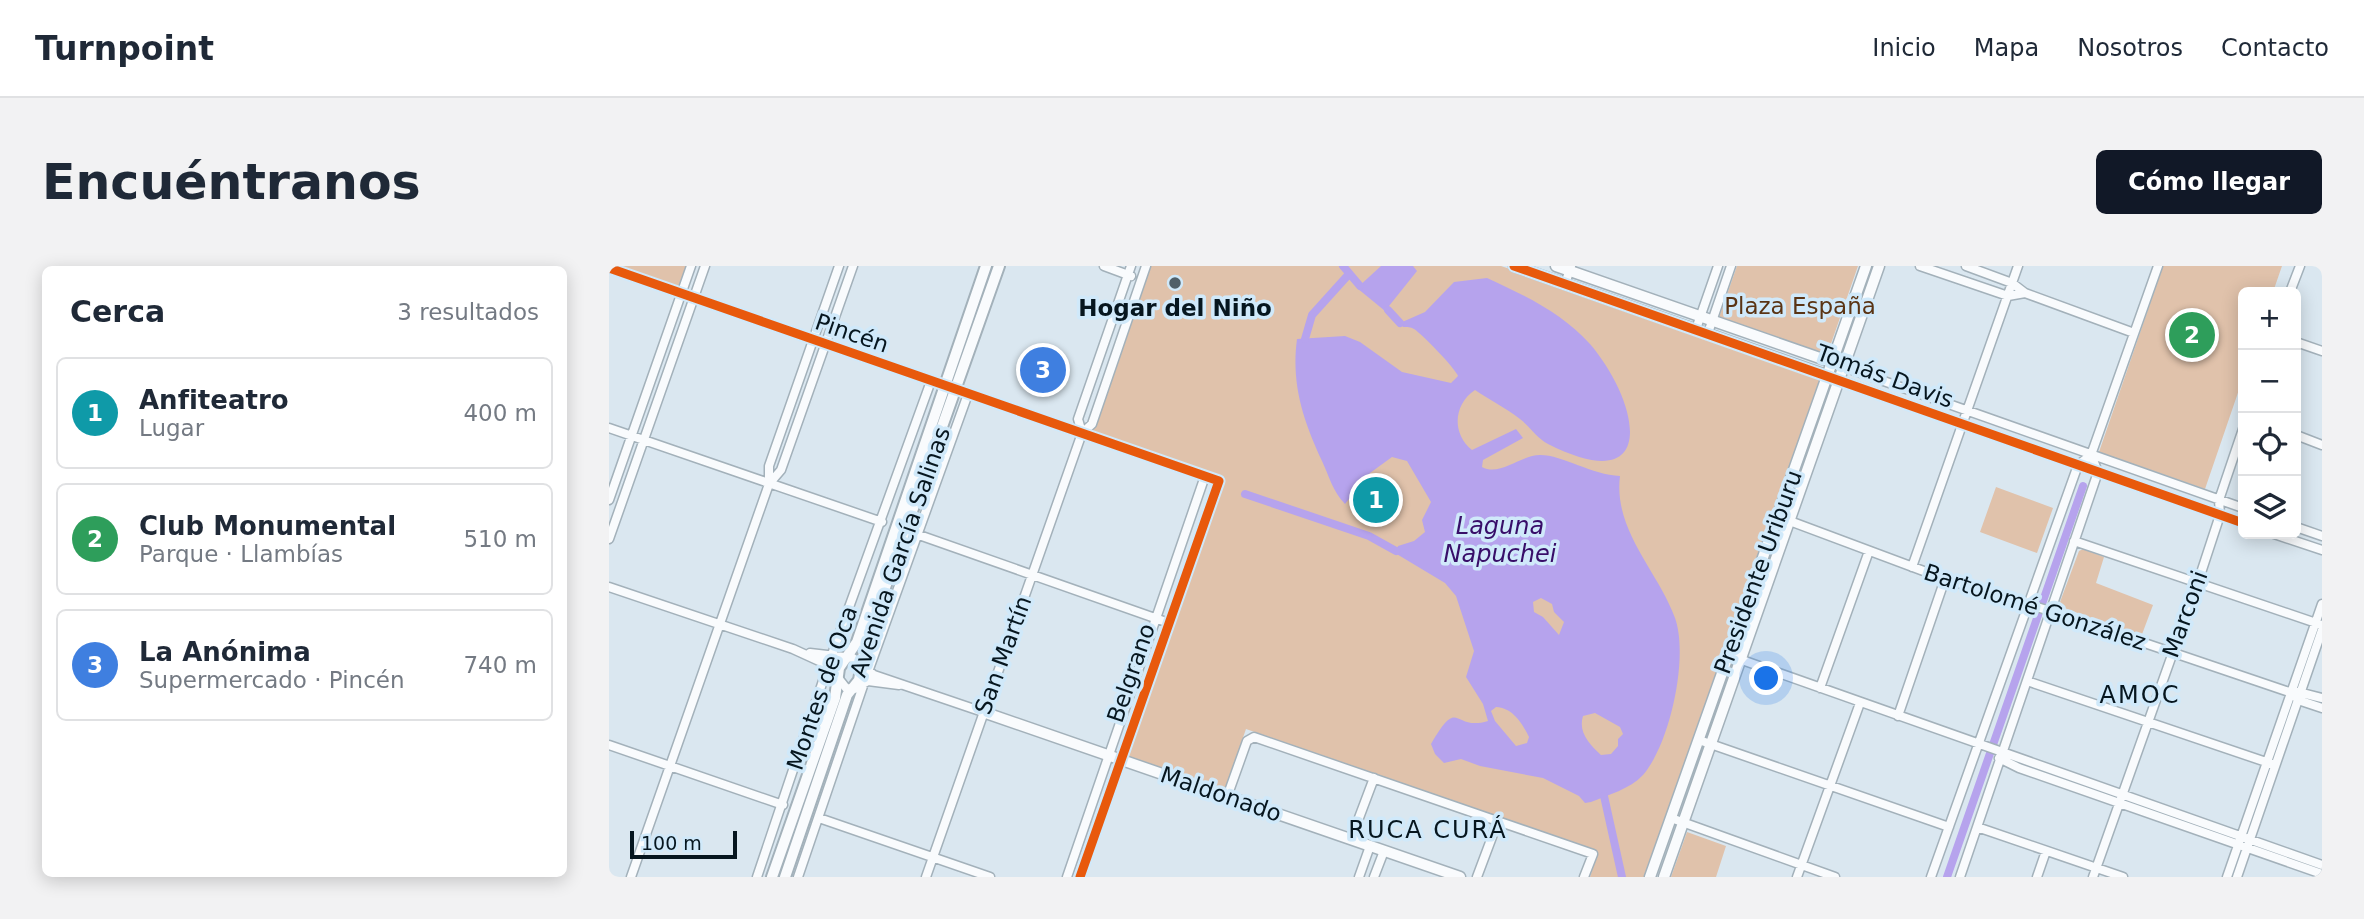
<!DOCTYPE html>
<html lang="es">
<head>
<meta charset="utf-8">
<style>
  body { margin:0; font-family:"DejaVu Sans",sans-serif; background:#f2f2f3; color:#1f2937 }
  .controls { position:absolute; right:21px; top:21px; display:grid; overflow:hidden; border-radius:10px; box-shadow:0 4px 18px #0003 }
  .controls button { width:63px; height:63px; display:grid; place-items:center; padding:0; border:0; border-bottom:2px solid #e0e1e3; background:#fff; color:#1f2937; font:35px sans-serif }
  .scale { position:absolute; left:21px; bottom:18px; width:107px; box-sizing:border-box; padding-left:7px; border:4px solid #06161f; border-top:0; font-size:19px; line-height:24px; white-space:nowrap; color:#06161f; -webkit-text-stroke:5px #d0e9fa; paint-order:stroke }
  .you { position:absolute; left:1158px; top:413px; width:24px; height:24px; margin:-18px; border:5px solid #fff; border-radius:50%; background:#1a73e8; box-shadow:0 0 0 10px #1a73e833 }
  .badge { display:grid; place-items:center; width:46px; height:46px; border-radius:50%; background:#111827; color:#fff; font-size:23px; font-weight:700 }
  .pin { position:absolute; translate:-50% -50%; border:4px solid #fff; box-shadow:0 2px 7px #0006 }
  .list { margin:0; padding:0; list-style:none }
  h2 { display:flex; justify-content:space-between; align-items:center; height:91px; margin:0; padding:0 28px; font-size:30px }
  h2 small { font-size:23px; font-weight:400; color:#747a83 }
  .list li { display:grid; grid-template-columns:46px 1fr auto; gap:21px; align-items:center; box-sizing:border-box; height:112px; margin:0 14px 14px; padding:0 14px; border:2px solid #e0e1e3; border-radius:10px }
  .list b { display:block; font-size:26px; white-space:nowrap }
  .list p { margin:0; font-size:23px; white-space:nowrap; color:#747a83 }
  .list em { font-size:23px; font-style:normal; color:#747a83 }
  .icon { flex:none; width:38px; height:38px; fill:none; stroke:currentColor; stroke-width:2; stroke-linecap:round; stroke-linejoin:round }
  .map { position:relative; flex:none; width:1713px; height:611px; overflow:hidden; border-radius:10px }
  header { display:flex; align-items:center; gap:42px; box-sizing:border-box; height:98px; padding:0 35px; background:#fff; border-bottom:2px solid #e0e1e3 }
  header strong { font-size:33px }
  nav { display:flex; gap:38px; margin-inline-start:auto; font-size:24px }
  .intro { display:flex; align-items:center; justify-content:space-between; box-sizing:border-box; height:168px; padding:0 42px }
  h1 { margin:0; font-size:49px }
  .button { padding:18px 32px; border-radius:10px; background:#111827; color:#fff; font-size:24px; font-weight:700 }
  main { display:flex; gap:42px; padding:0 42px }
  aside { flex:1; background:#fff; border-radius:10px; box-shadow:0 4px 18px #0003 }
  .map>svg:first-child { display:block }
</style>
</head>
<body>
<header>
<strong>Turnpoint</strong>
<nav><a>Inicio</a><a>Mapa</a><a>Nosotros</a><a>Contacto</a></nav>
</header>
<div class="intro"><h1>Encuéntranos</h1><a class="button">Cómo llegar</a></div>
<main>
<aside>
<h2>Cerca<small>3 resultados</small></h2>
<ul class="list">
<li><span class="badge" style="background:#0f9aa8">1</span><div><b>Anfiteatro</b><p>Lugar</p></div><em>400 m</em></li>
<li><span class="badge" style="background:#2e9e5b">2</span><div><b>Club Monumental</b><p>Parque · Llambías</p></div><em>510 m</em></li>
<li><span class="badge" style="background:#3f7fe0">3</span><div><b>La Anónima</b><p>Supermercado · Pincén</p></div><em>740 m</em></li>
</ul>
</aside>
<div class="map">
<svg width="1713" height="611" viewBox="0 0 1713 611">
  <rect width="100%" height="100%" fill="#dae7f0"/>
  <path fill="#e0c2ab" d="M8,0H80L72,22Z
    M540,0H892L1214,111L1035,611H981L989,586L637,463L615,526L516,491L613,214L483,168Z
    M1128,0H1249L1217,92L1109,54Z
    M1554,0H1673L1664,26H1634V112L1596,223L1490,186Z
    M1387,221L1444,242L1428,287L1371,266Z
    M1474,283L1495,291L1487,317L1544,339L1532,371L1453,341L1451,336L1470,285Z
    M1078,566L1117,580L1107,611H1062Z"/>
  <path fill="#b6a3ed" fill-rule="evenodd" d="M772,0H804L808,5L776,45L748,22Z
    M878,12C915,29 953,47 981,78C1030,135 1052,235 939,178C928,172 921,161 911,153C897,142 881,134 866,124C845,138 842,167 863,184L907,163L914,172L874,194L873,201C891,211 912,189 931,189C954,189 983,209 1011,210C1004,264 1049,305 1066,352C1080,391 1061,478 1034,509C1021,523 999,529 982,536L976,537L970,530L934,512L871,500L852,493L835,497L826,488L822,478C851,428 843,466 879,455L874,438L857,411L865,385L847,330L836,317L786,287L789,280L805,275L816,266L813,254L822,236L798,195L783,191L761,207L736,238C724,226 720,210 713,195C694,154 682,118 688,73L736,70L751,76L793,106L842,117L849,110C847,103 812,67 805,63C801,61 799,61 794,61L791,57L816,46L845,16ZM932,332L943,338L945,346L955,356L950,369L934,351L925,346L924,336ZM887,441C904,442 913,457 920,471L918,477L907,480L886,455L882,445ZM986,447L1011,461L1014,468L1009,473V480L1002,488L992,489C980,478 969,466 974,450Z"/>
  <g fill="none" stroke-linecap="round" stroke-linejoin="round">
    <path stroke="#b6a3ed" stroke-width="8" d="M734,0L751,20
      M779,44L791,57
      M696,73L703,49L740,8
      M636,228L760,270L787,285
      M995,530L1013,611
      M1338,611L1474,220"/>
    <defs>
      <path id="minor" d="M495,0L522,10
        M1311,0L1399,30L1416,27
        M1357,0L1403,17L1416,27L1525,67
        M0,2L610,215L471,611
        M956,18L962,0
        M1681,26L1691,0
        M1087,63L1109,0
        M1099,67L1122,0
        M1687,76L1713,85
        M1235,101L1634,242
        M1230,114L1634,257
        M0,162L273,256
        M473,167L469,153L522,0
        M1687,169L1713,179
        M160,218L172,204L244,0
        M0,234L82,0
        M1170,251L1336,313L1441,345L1683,427L1689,434L1713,442
        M1687,261L1713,270
        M1665,268L1713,284
        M310,269L560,357
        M0,273L96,0
        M1465,275L1713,359
        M1303,301L1409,0
        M0,321L184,383L219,399L237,422L245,423L259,415L290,419
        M201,387L244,392L265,409L374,446
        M1119,389L1713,599
        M1418,415L1666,499
        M1211,422L1260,285
        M1689,426L1713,432
        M1289,450L1336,313
        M1090,474L1340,561
        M0,479L174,539
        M1390,492L1410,502L1713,608
        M618,531L638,475L645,471L984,588L975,611
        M210,552L381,611
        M1062,552L1226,611
        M1368,561L1514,611
        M742,573L765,512
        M22,611L160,218V200L230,0
        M148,611L222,391L322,115
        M189,611L255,417L359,128
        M317,611L473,167L483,158L537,0
        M458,611L596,210
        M750,611L761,580
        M765,611L775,585
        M868,611L889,555
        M1188,611L1251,437
        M1322,611L1469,199L1482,189L1549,0
        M1351,611L1489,206L1482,189
        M1428,611L1437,585
        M1484,611L1589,316L1611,249L1610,234L1634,163
        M1618,611L1713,338
        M1628,611L1713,364"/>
      <path id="tertiary" d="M905,0L1222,111
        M947,0L1228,98
        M374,446L851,611
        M1041,611L1257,0
        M1055,611L1270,0"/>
      <path id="secondary" d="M163,611L226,432L230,402L248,376L377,0
        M176,611L238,429L250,414L257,375L390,0"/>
    </defs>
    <use href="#minor" stroke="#a3b1ba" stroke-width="11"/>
    <use href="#tertiary" stroke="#a3b1ba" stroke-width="13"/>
    <use href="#secondary" stroke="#a3b1ba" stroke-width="14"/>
    <use href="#minor" stroke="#f9fbfd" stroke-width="8"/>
    <use href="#tertiary" stroke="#f9fbfd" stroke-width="10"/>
    <use href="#secondary" stroke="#f9fbfd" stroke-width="10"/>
    <defs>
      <path id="cycleway" d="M905,0L1634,257
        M0,2L610,215L471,611"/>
    </defs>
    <use href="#cycleway" stroke="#d0e9fa" stroke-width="13"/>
    <use href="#cycleway" stroke="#e8590c" stroke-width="9"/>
  </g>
  <circle fill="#505f68" stroke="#d0e9fa" stroke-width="2.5" cx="566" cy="17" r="7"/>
  <g text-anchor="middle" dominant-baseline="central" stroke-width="7" stroke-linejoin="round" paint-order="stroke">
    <g font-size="23" fill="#5a3414" stroke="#d0e9fa">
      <text x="1191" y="40">Plaza España</text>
    </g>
    <g font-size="23" font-weight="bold" fill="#06161f" stroke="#d0e9fa">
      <text x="566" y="42">Hogar del Niño</text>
    </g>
    <g font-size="23" fill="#06161f" stroke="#d0e9fa">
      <text transform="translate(243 67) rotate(19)">Pincén</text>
      <text transform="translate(1276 110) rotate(20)">Tomás Davis</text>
      <text transform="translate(291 286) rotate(-71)">Avenida García Salinas</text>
      <text transform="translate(1149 306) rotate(-70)">Presidente Uriburu</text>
      <text transform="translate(1426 341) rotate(18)">Bartolomé González</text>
      <text transform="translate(1576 348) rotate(-70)">Marconi</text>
      <text transform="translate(394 389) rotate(-70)">San Martín</text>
      <text transform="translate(522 407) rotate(-71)">Belgrano</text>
      <text transform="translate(213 422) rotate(-71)">Montes de Oca</text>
      <text transform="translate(612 528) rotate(19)">Maldonado</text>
    </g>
    <g font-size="24" font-style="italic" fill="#380e69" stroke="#d0e9fa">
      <text x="891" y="260">Laguna<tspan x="891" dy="28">Napuchei</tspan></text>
    </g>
    <g font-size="24" letter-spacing="2" fill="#06161f" stroke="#d0e9fa">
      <text x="1531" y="429">AMOC</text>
      <text x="819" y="564">RUCA CURÁ</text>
    </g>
  </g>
</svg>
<div class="controls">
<button>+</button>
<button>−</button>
<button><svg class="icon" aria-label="locate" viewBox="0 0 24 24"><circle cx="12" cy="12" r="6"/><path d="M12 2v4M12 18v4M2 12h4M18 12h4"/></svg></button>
<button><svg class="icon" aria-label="layers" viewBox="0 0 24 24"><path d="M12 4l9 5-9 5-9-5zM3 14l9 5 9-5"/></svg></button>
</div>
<div class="scale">100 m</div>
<div class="you"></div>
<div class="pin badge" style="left:767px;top:234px;background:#0f9aa8">1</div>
<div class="pin badge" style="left:1583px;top:69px;background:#2e9e5b">2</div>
<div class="pin badge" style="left:434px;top:104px;background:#3f7fe0">3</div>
</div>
</main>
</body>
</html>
